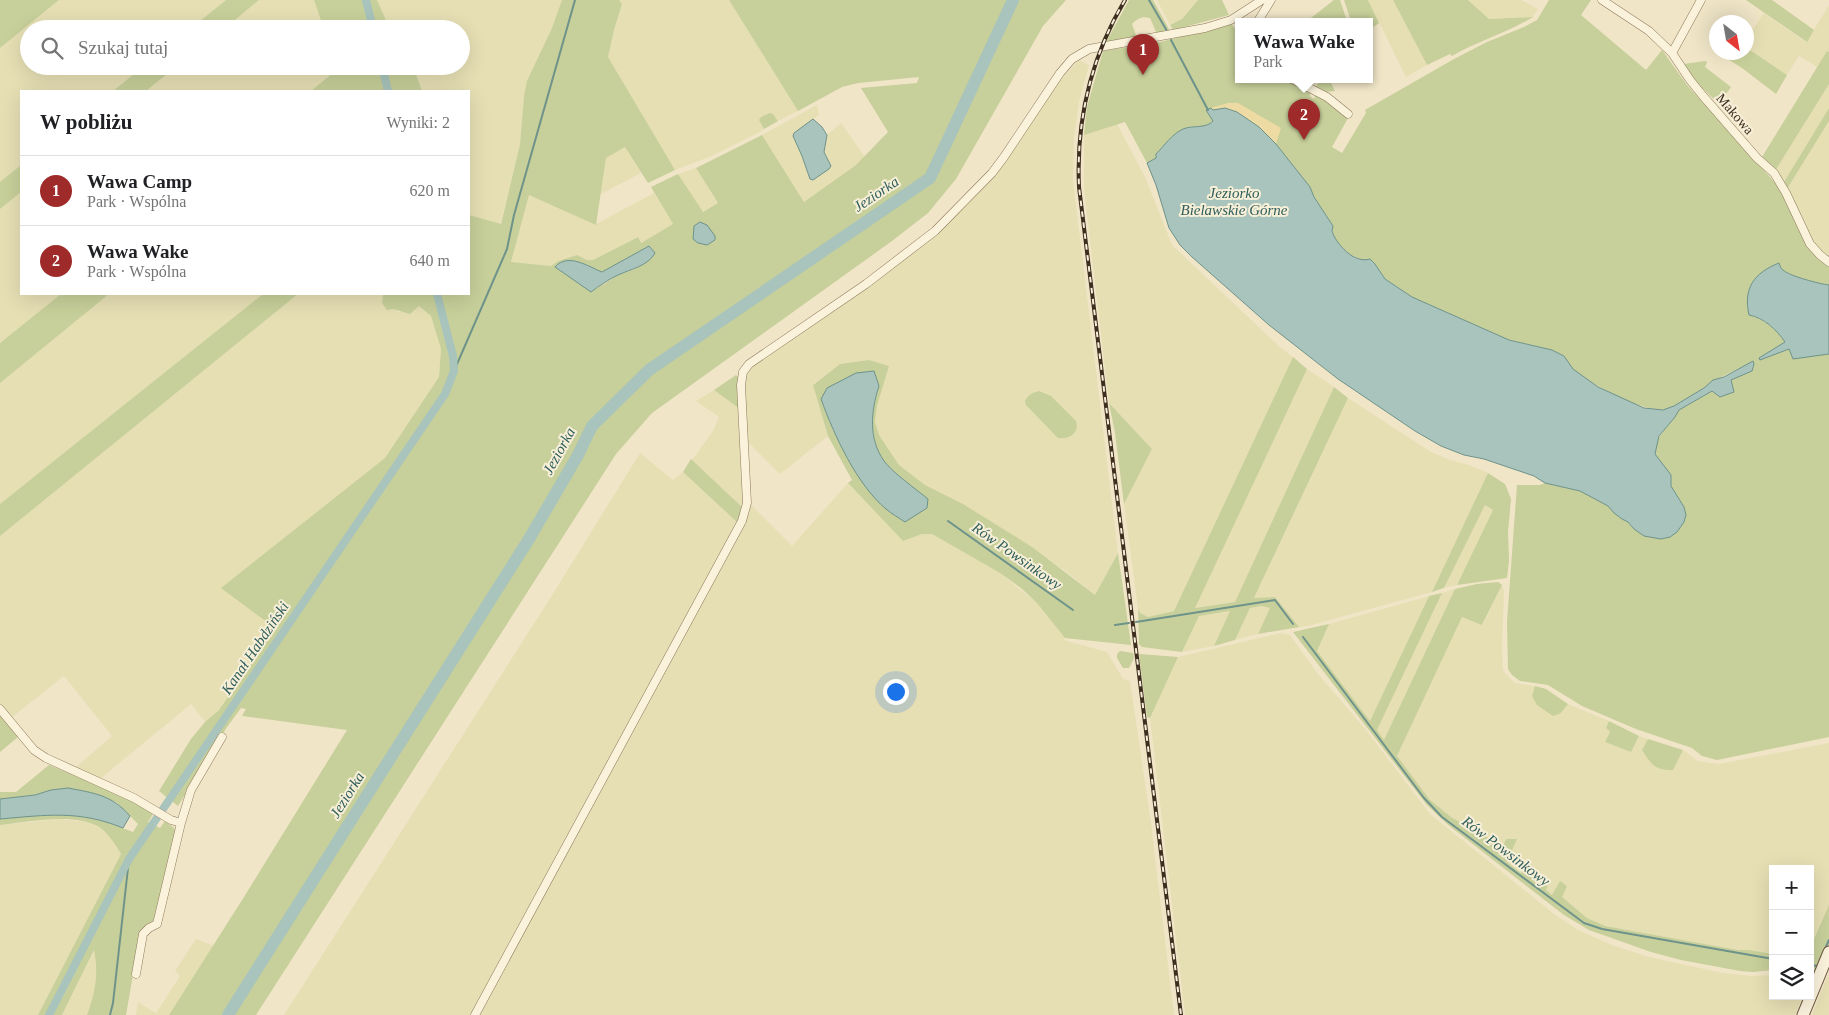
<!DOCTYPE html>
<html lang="pl">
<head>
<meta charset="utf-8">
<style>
  body { margin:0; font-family:"Times New Roman",serif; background:#f6f6f6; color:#202124 }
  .controls { position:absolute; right:15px; bottom:15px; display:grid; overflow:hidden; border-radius:0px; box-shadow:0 5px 20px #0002 }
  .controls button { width:45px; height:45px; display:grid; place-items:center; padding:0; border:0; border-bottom:1px solid #e0e0e0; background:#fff; color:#202124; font:25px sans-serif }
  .compass { position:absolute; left:1709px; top:15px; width:45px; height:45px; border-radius:50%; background:#fff; box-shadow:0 5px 20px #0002; rotate:149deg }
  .you { position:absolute; left:895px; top:691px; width:18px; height:18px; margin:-12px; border:4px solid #fff; border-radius:50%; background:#1a73e8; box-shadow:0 0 0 8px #1a73e833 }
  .badge { display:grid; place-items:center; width:32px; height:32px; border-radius:50%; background:#9e2b29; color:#fff; font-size:16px; font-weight:700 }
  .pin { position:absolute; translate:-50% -41px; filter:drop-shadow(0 1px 2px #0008) }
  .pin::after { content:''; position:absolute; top:26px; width:18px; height:15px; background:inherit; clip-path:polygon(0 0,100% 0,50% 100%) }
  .popup { position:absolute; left:1235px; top:18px; width:138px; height:65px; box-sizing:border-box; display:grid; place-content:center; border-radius:0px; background:#fff; filter:drop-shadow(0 1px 4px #0005); font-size:16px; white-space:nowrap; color:#757577 }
  .popup b { font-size:19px; color:#202124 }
  .popup::after { content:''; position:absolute; left:50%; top:100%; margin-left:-10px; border:10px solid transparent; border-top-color:#fff }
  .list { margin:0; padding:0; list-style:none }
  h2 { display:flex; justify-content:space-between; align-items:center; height:65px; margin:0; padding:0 20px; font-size:21px }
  h2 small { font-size:16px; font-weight:400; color:#757577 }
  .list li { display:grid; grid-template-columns:32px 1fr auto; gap:15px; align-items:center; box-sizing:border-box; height:70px; padding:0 20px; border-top:1px solid #e0e0e0 }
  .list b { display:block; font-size:19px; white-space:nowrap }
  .list p { margin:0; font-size:16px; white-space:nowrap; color:#757577 }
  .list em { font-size:16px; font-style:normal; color:#757577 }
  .icon { flex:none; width:28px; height:28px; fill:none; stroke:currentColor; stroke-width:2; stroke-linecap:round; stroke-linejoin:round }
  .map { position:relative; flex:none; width:1829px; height:1015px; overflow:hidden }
  .search { position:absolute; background:#fff; box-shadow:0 5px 20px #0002; left:20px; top:20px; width:450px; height:55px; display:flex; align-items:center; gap:12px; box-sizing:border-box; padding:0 18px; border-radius:28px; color:#757577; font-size:19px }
  .panel { position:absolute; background:#fff; box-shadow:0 5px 20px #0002; left:20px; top:90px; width:450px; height:205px; border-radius:0px }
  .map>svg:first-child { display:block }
</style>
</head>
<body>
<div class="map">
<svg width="1829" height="1015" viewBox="0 0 1829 1015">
  <rect width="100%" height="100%" fill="#f0e5c7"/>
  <path fill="#e6dfb4" d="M59,0H226L190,29H29V66H144L113,91H21V165L0,182V48Z
    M259,0H314L325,28L224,29Z
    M377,0H562L552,28L524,96L520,144L500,225L469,215V91H422L413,66H461V29H390Z
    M619,0H729L798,111L778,121L773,114L759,120L764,129L760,132L712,156L675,170L608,57L614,30L622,4Z
    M1157,0H1198L1182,19L1170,25Z
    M1368,0H1393L1427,65L1406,77Z
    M1468,0H1521L1538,9L1533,17L1489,19Z
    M1829,5V52L1827,51L1817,67L1799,56L1787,75L1747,48V38L1764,13L1806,42Z
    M1079,60L1089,65L1079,102L1074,139L1073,180L1118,553L1095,595L1067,572L963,504L925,485L899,465L879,435L875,422L877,406L889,366L869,360L840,364L813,384L828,436L780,474L747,441L744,383L750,368L878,279L919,249L947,225L1005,163L1056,85Z
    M177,66H338L340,68L311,91H146Z
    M1829,84V108L1784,182L1775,171Z
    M817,105L819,115L794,133L793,136L802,156L808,173L831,166L824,152L827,135L841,123L865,157L856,165L804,202L762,135Z
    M1829,121V258L1815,246L1787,189Z
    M1117,124L1145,177L1172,245L1280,347L1293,357L1174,611L1148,617L1140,613L1138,609L1124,504L1152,449L1109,403L1084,189V135Z
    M625,147L641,173L601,194L606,158Z
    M696,168L718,204L702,212L678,174Z
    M21,192V294H61L0,343V209Z
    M654,193L673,224L641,243L637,237L593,260H587L577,255L558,261L551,266L511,262L529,195L596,224Z
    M109,294H263L0,504V383Z
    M298,294H383L382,303L399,312L419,306L431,316L441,349L439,377L385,458L222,588L275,627L219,710L205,722L191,704L100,779L75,768L112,736L64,676L11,718L0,705V536Z
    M1307,369L1334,387L1235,602L1194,608Z
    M714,390L740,409L746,502L743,508L692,460L713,431L719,417L696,401Z
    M1348,398L1431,452L1450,460L1469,465L1488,473L1432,592L1308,626L1299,627L1275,597L1254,599Z
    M640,453L673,480L683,472L738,523L561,847L472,1015H284L551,597Z
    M848,483L903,541L922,534H932L1000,573L1037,603L1065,638L1064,640L1107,652L1123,679L1130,681L1151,823L1174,1015H479L718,571L743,528L750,504L792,546Z
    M1485,505L1493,510L1457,585L1444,588Z
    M1502,585L1504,591L1502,648L1503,670L1506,674L1515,683L1535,686L1532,696L1561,713L1568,704L1609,721L1606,728L1610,732L1605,742L1631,752L1639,736L1648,739L1642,750L1673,770L1683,750L1698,761L1719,764L1829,743V905L1810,948V869H1773V954L1749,950H1738L1604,926L1587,918L1562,897L1560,881L1553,896L1545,890L1548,884L1541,877L1529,860L1522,873L1507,862L1517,839H1506L1503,846L1451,817L1430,800L1397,756L1462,617L1483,625Z
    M1455,589L1384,740L1377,730L1442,593Z
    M1429,596L1370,721L1317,651L1329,624Z
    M1262,606L1270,608L1258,634L1235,640L1250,608Z
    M1231,611L1214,646L1182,652L1199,616Z
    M1281,633L1290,635L1318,674L1366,730L1430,814L1554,914L1578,930L1612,945L1649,957L1723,973L1751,976L1773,975V996H1803L1795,1015H1185L1150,718L1178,657Z
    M60,819L88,822L100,828L110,837L121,854L38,1015H0V825Z
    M196,939L214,946L169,1015H136L138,1002L156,1013L180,976L175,971Z
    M95,949L97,973L93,999L87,1015H62Z
    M1829,973V1015H1812Z"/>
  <path fill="#c7cf9a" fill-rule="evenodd" d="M0,0H59L0,48Z
    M226,0H259L224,29H190Z
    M314,0H377L390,29H324Z
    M562,0H619L622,4L614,30L608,57L675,170L648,183L625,147L606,158L596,225L529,195L511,262L551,266L558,261L577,255L587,260H593L638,237L641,243L673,224L651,187L678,174L703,212L718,203L696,168L762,135L804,202L856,165L888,132L861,88L917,83L919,77L858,83L842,87L798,111L729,0H1066L1043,26L956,179L928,213L892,241L652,413L616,454L256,1015H169L244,897L347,730L242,716L246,709L241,708L227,727L178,806L159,791L191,739L205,722L219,710L275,628L221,588L385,458L439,377L441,349L431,316L419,306L410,314L393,309L387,310L382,303L383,294H469V215L501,224L520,144L524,96L527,81L552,28ZM649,246L652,249L635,269L618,275L591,292L577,281L587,264L588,267L602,273Z
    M1129,0H1153L1170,31L1157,34L1150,18C1142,16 1138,18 1132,24L1137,38L1105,44Z
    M1198,0H1222L1229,15L1173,30L1170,25L1182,19Z
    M1334,0H1340L1347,21H1307Z
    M1344,0H1368L1379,23L1369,30V21H1351Z
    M1393,0H1468L1489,19L1533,17C1507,33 1478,41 1452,56L1450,54L1427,65Z
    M1549,0H1591L1581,15L1646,70L1662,50L1687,85L1778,186L1808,247L1814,255L1829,265V285C1816,284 1793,277 1782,270L1749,315C1764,319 1776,329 1786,342L1759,358L1789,349L1815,355L1829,354V737L1717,760L1702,756L1692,748L1636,729L1582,706L1548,685L1520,681L1512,675L1508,669L1507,622L1517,485H1540L1545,483L1580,491L1595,498L1608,506L1622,519L1628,522L1634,529L1677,532L1684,522V507L1671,486V475L1655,454C1655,434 1671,426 1679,410L1731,380L1752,371L1753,362C1740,368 1727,374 1715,380C1710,382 1707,386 1703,389C1692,396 1678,406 1666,409C1645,414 1588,383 1573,369C1569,365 1567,359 1564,356C1560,352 1516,341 1509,340L1412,297L1385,279L1375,264C1359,260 1328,247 1333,226L1314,197L1310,187L1276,144L1259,127L1248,119L1213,110L1207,111L1213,121C1206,129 1192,125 1183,129C1172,134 1164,146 1156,154V158L1147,163L1125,122L1084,135L1087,107L1103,51L1160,42L1231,24L1239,33V79H1287L1311,90L1310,96L1314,99L1316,93L1348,118L1332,147L1342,153L1366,113L1365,110L1454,59L1487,42L1524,27L1537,20Z
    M1746,0H1772L1814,30L1807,42Z
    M1747,48L1787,75L1776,94L1742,68L1718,53L1746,52Z
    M1827,51L1829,52V84L1775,171L1762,157Z
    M1705,61L1707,62L1705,67L1731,87L1719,104L1696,82L1684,64Z
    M144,66H177L146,91H113Z
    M338,66H413L422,91H311L339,68Z
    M1321,79H1329L1335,91L1326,92L1316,87Z
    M1829,108V121L1787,189L1784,182Z
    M770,113L773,114L778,121L764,129L759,120L761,117Z
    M21,165V192L0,209V182Z
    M61,294H109L0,383V343Z
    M263,294H298L0,536V504Z
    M1293,357L1307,369L1195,608L1235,602L1334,387L1348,398L1254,598L1275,597L1299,627L1258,634L1270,608L1262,606L1250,608L1235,640L1214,646L1230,611L1199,616L1182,652L1142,647L1139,644L1138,609L1140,613L1148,617L1174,611Z
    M869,360L889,366L877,406L875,422L879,435L899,465L925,485L963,504L1032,547L1095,595L1118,553L1131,645L1065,638L1037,603L1021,588L1000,573L932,534H922L903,541L848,483L852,480L828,436L813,385L840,364ZM879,386C871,411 868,438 884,461C893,473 916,489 928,499L832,429Z
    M736,375L739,378L740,409L714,390Z
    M1039,391L1051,396L1076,421C1080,433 1069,440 1058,438L1026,405L1025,401C1028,395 1032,393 1039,391Z
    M1109,403L1152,449L1124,504L1115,433Z
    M691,459L743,508L738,523L683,472Z
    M1488,473L1505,484L1511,499L1508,532L1509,561L1507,578L1457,585L1493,510L1485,505L1444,588L1432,592Z
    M1498,582L1502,585L1482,625L1462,617L1397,756L1430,800L1451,817L1503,846L1506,839H1517L1507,862L1521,873L1528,860L1541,877L1548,884L1546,890L1552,895L1560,881L1567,886L1562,897L1587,918L1605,926L1738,950H1749L1773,954V970L1753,972L1740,971L1681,960L1651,952L1589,930L1564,915L1447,824L1427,805L1293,632L1329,624L1317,651L1370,721L1429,596L1442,593L1377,730L1384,740L1455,589L1477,584Z
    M1120,651L1133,653L1134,658L1129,668H1123L1117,658V654Z
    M1139,654L1178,657L1150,718L1147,717Z
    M1535,686L1546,689L1568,704L1561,713L1553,716L1537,705L1532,696Z
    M0,715L18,737L0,752Z
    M1609,721L1639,736L1631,752L1605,742L1610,732L1606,728Z
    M1648,739L1683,750L1673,770C1654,770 1652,765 1642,750Z
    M49,765L105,788L141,806L153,814L148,822L160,828L165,821L174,828L176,832L155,920L145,926L140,934L126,1015H87C95,994 99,973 94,950L62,1015H38L121,854C115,844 109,834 99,827C74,812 29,822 0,825V819C28,817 57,811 85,816C102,819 117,826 133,832L138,824L116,802L51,790L35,795L0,799V792H16Z
    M1829,905V947L1818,974L1810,973V948Z"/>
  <path fill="#eddba3" d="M1228,103H1238L1281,128L1276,144L1248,119L1225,108L1213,110L1211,108Z"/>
  <path fill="#a8c4bc" stroke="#6e938b" d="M1211,108L1213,110L1225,108L1237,112L1259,127L1276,144L1310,187L1314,197L1333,226L1332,231C1336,244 1354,264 1370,259L1375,264L1385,279L1412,297L1509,340L1552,350L1564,356L1573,369L1598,387L1644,408L1663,410L1674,406L1704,388L1713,380L1724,377L1753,361L1754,364L1752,371L1731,380L1734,392L1720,397L1712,391L1679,410L1675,417L1659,436L1655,454L1671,475V486L1684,507L1686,515L1684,522L1677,532L1670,537L1661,539L1644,536L1634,529L1628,522L1622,519L1614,513L1608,506L1580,491L1545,483L1534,476L1484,459L1464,455L1441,446L1415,431L1338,379L1269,325L1192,257L1180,245L1169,228L1156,185L1147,163L1156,158V154C1164,146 1172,134 1183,129C1192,125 1206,129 1213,121L1206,110Z
    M813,119L822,127L827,135L824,152L831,166L829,169L813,180L810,179L802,156L793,136L794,133Z
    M700,222L707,225L715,236V240L707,245L698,243L693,239L694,226Z
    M649,246L655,253C648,266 631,269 618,275C609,279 599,286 591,292L555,267C568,252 589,267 602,272Z
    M1779,263C1780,266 1781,269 1783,270C1789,276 1820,284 1829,285V354L1793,359L1789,349L1760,360L1759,358L1785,342C1776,329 1764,318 1749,315C1743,288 1754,273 1779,263Z
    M874,371L879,386C871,411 868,438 884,461C893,473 916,489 928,499L927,508L905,522C899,518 892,514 886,509C857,485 834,435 821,399L827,388L856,373Z
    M68,788C94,793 112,795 130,816L123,828C79,810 47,815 0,819V799L35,795L51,790Z"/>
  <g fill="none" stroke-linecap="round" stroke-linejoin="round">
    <path stroke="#6e938b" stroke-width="2" d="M1149,0L1167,31
      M1171,40L1208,110
      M454,371L507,249L514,215L575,0
      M948,521L1073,610
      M1136,622L1275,600L1293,624
      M1115,625L1129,623
      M1303,637L1424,798L1442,817L1584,923L1602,929L1773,959
      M1825,949L1829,940
      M1810,965L1818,966
      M110,1015L113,1003L129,859"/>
    <path stroke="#a8c4bc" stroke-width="8" d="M366,0L373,29
      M382,66L388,91
      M49,1015L129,859L445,394L454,371L453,356L437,294"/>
    <path stroke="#a8c4bc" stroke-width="12" d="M228,1015L529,539L578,455L592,426L649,370L930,178L1013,0"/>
    <defs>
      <path id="street" d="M1602,0L1649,31L1672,53L1690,80L1703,96L1757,158L1774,173L1786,193L1810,244L1820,255L1829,262
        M1258,21L1271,0
        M1672,53L1701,0
        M1292,79L1327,97L1348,114
        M0,709L34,750L46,758L134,798L171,820L181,823L157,924L149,928L143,934L136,974
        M181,823L191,790L222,737
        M475,1015L742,521L747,503L741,385L743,372L749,364L866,284L935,231L992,173L1004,157L1060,73L1072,59L1089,49L1205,28L1231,20L1262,0"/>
      <path id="secondary" d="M1803,1015L1829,952"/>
    </defs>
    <use href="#street" stroke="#8d775b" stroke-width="9"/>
    <use href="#secondary" stroke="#6f583e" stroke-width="13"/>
    <use href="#street" stroke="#faf2db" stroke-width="8"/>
    <use href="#secondary" stroke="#faf2db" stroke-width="11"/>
    <defs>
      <path id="rail" d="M1125,0C1091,57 1076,121 1079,187L1181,1015"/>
    </defs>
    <use href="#rail" stroke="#3d2e1f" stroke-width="4"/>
    <use href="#rail" stroke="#f7efd7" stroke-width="2" stroke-dasharray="5.5" stroke-linecap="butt"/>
  </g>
  <g text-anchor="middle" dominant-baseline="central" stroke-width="4" stroke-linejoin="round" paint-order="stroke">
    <g font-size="14" fill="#3d2e1f" stroke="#f7efd7">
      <text transform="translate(1735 114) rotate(49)">Makowa</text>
    </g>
    <g font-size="15" font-style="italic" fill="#2e5d5b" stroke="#f7efd7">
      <text x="1234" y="193">Jeziorko<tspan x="1234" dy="17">Bielawskie Górne</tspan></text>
      <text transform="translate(876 194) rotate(-34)">Jeziorka</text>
      <text transform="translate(559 451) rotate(-61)">Jeziorka</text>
      <text transform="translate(1017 556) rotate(35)">Rów Powsinkowy</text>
      <text transform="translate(255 648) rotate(-56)">Kanał Habdziński</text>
      <text transform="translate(347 795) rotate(-58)">Jeziorka</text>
      <text transform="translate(1506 851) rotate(37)">Rów Powsinkowy</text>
    </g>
  </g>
</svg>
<div class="controls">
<button>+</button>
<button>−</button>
<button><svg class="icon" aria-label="layers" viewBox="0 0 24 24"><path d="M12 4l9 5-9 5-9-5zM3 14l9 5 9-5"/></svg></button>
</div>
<svg class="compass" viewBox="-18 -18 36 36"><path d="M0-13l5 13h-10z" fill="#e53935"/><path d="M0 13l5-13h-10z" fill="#757577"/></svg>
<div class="you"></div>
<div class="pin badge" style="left:1143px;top:75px">1</div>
<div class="pin badge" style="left:1304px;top:140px">2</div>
<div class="popup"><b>Wawa Wake</b>Park</div>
<div class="search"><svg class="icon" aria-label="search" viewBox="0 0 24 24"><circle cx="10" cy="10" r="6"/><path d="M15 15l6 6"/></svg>Szukaj tutaj</div>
<section class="panel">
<h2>W pobliżu<small>Wyniki: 2</small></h2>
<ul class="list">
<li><span class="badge">1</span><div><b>Wawa Camp</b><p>Park · Wspólna</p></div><em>620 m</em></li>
<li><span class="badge">2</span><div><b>Wawa Wake</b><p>Park · Wspólna</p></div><em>640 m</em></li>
</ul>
</section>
</div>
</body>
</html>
